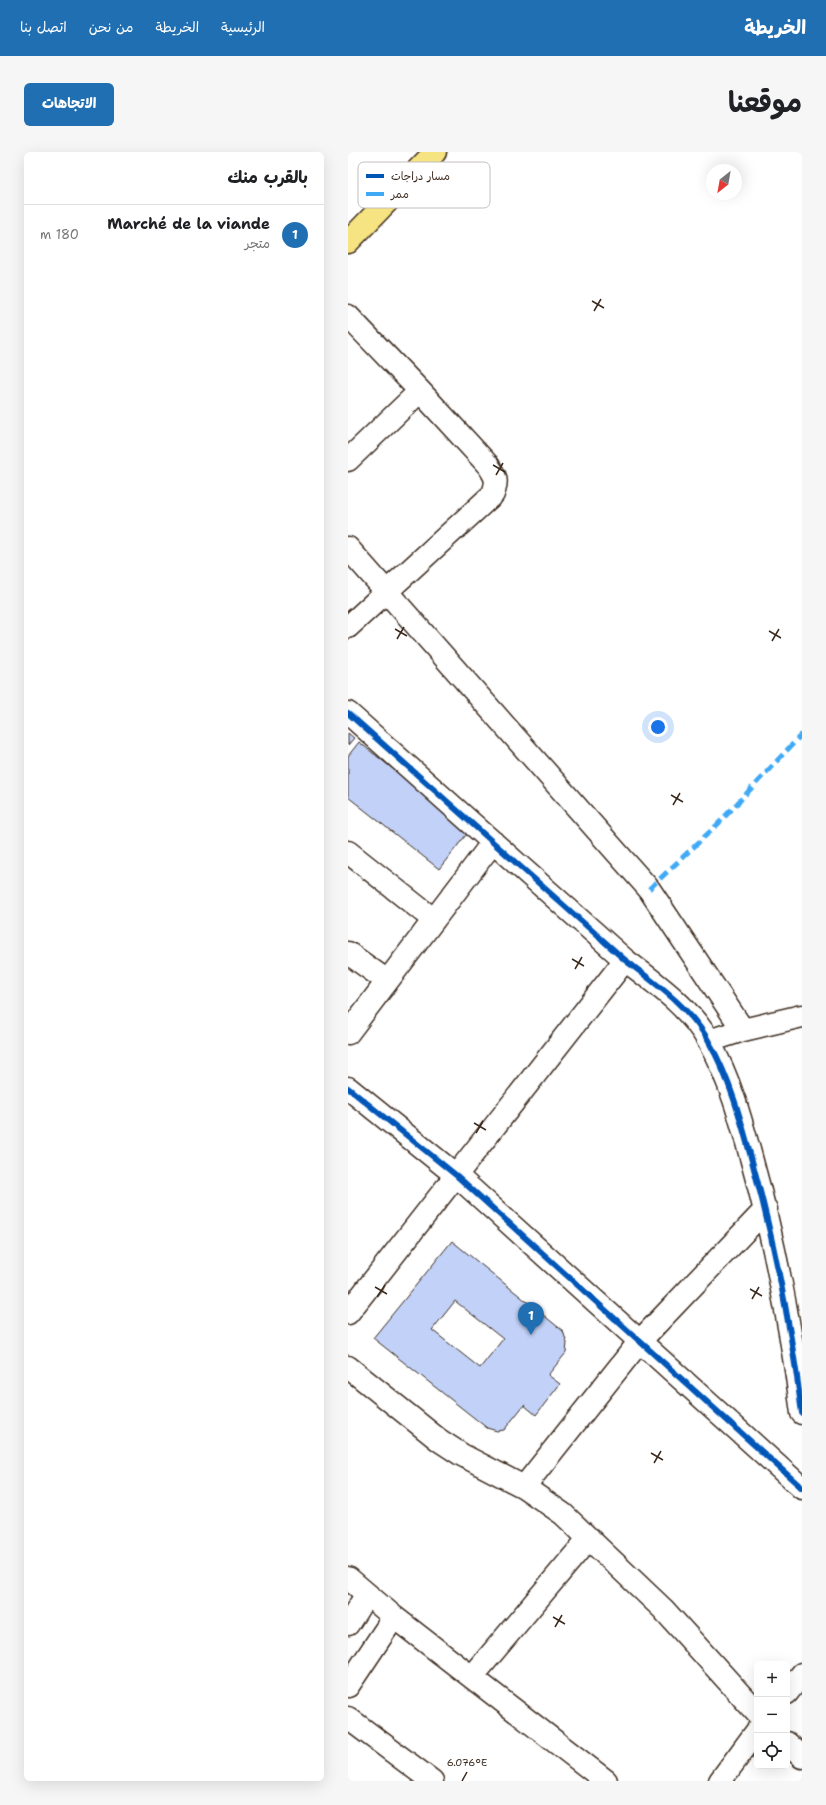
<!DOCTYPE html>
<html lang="ar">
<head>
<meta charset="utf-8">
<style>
  body { margin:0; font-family:"Shantell Sans","Playpen Sans Arabic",sans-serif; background:#f6f6f6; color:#202124; direction:rtl }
  .controls { position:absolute; right:12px; bottom:12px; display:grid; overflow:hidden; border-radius:6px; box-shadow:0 4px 16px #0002 }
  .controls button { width:36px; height:36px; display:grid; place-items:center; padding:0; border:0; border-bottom:1px solid #e0e0e0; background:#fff; color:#202124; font:20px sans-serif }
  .compass { position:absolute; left:358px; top:12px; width:36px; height:36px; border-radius:50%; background:#fff; box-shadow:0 4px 16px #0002; rotate:211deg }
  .you { position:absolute; left:310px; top:575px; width:14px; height:14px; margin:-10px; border:3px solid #fff; border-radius:50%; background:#1a73e8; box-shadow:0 0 0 6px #1a73e833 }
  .badge { display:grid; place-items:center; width:26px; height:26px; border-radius:50%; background:#1f6fb2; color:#fff; font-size:13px; font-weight:700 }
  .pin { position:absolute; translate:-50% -33px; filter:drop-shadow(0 1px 2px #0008) }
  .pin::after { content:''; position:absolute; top:21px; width:14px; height:12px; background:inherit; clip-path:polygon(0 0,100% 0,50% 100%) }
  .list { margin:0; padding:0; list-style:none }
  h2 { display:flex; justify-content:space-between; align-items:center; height:52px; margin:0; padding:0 16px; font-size:17px }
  h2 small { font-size:13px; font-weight:400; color:#757577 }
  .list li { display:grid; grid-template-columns:26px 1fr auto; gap:12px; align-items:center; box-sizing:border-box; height:60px; padding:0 16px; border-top:1px solid #e0e0e0 }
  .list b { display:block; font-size:15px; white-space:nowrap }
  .list p { margin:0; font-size:13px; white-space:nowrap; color:#757577 }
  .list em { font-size:13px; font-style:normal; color:#757577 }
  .icon { flex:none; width:22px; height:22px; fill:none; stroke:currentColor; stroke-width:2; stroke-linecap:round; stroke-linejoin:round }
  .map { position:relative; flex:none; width:454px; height:1629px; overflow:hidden; direction:ltr; border-radius:6px }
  header { display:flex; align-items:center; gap:24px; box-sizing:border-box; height:56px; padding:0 20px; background:#1f6fb2; color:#fff }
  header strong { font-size:19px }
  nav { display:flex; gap:22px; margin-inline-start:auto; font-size:14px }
  .intro { display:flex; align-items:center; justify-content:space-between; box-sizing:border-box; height:96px; padding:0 24px }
  h1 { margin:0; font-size:28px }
  .button { padding:10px 18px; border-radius:6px; background:#1f6fb2; color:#fff; font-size:14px; font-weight:700 }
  main { display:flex; gap:24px; padding:0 24px }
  aside { flex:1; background:#fff; border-radius:6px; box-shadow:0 4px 16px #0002 }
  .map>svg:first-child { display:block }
</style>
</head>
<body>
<header>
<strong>الخريطة</strong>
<nav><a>الرئيسية</a><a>الخريطة</a><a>من نحن</a><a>اتصل بنا</a></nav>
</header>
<div class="intro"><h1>موقعنا</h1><a class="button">الاتجاهات</a></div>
<main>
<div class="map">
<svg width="454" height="1629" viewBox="0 0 454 1629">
  <rect width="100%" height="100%" fill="#fff"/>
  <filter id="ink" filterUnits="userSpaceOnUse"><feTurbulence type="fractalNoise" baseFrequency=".025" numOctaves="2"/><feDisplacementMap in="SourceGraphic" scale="8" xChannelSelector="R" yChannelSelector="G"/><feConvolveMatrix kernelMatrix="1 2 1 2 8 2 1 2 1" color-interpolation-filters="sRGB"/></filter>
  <g filter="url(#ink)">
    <path fill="#c1d1f7" stroke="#3b2a1e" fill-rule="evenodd" d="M0,581L6,586L0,593Z
      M11,590L122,678L91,717L0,645V604Z
      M104,1089L215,1179L219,1191L218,1201L200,1223L212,1232L188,1263L176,1253L156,1278L149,1279L139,1276L25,1186ZM107,1149L155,1187L132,1216L84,1178Z"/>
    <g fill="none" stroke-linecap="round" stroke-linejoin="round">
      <defs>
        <path id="minor" d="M0,164L72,239L140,313C148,325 150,328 145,342L0,475
          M0,308L72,239
          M0,396L301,737L395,878
          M0,561L277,808C307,831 343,856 361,890C382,927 393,968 404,1009C427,1092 443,1176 454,1261
          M0,700L86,768
          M0,801L39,829
          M0,881L145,690
          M361,889L395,878L454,864
          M0,936L109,1024L454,1336
          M0,1161L277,808
          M0,1215L91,1288L114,1303L176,1335L215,1362L315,1457L409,1561
          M176,1335L292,1189L418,1057
          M0,1426L46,1465L258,1629
          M0,1472L19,1442
          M124,1525L241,1386
          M0,1534L46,1465
          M439,1541L454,1522
          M0,1566L84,1629
          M439,1591L454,1605
          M372,1629L409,1579"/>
        <path id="major" d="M0,90L87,0"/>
      </defs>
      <use href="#minor" stroke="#3b2a1e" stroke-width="25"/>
      <use href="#major" stroke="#3b2a1e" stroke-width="25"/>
      <use href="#minor" stroke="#fff" stroke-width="22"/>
      <use href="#major" stroke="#f6e381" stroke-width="22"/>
      <path stroke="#3fa9f5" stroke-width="5" stroke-dasharray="10 5" stroke-linecap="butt" d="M301,737L370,672L454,582"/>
      <defs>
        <path id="cycleway" d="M0,561L277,808C307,831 343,856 361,890C382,927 393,968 404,1009C427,1092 443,1176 454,1261
          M0,936L109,1024L454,1336"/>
      </defs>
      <use href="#cycleway" stroke="#fff" stroke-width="8"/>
      <use href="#cycleway" stroke="#0057b8" stroke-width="6"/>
    </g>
  </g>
  <path fill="none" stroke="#3b2a1e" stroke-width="1.5" d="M244,149L256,156M246,159L253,147M145,313L157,320M148,323L155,311M47,477L59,484M421,479L433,486M49,487L56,475M424,489L431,477M323,643L335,650M325,653L332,641M224,807L236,814M227,817L234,805M126,971L138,978M128,981L135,969M27,1135L39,1142M402,1137L414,1144M29,1145L37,1133M404,1147L411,1135M303,1301L315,1308M306,1311L313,1299M205,1465L217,1472M207,1475L214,1463M114,1629L119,1620"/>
  <rect x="10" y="10" width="132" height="46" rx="6" fill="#fff" stroke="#c4bfbc" stroke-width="1"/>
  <rect x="18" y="22" width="18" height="4" fill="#0057b8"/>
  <rect x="18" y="40" width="18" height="4" fill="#3fa9f5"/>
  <g font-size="11" fill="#3b2a1e">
    <text x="43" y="28">مسار دراجات</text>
    <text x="43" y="46">ممر</text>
  </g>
  <g font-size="10" text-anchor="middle" fill="#3b2a1e" stroke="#fff" stroke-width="3.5" stroke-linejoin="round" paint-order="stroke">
    <text x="119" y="1614">6.076°E</text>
  </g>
</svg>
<div class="controls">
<button>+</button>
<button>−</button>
<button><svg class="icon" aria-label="locate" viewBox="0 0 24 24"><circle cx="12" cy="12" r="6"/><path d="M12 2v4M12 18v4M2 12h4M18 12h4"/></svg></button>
</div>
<svg class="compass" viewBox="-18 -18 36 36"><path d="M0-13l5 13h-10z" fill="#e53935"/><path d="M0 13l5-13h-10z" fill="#757577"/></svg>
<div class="you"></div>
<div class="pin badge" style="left:183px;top:1183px">1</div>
</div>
<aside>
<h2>بالقرب منك<small></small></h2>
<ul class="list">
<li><span class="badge">1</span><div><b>Marché de la viande</b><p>متجر</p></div><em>180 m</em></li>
</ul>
</aside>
</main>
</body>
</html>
